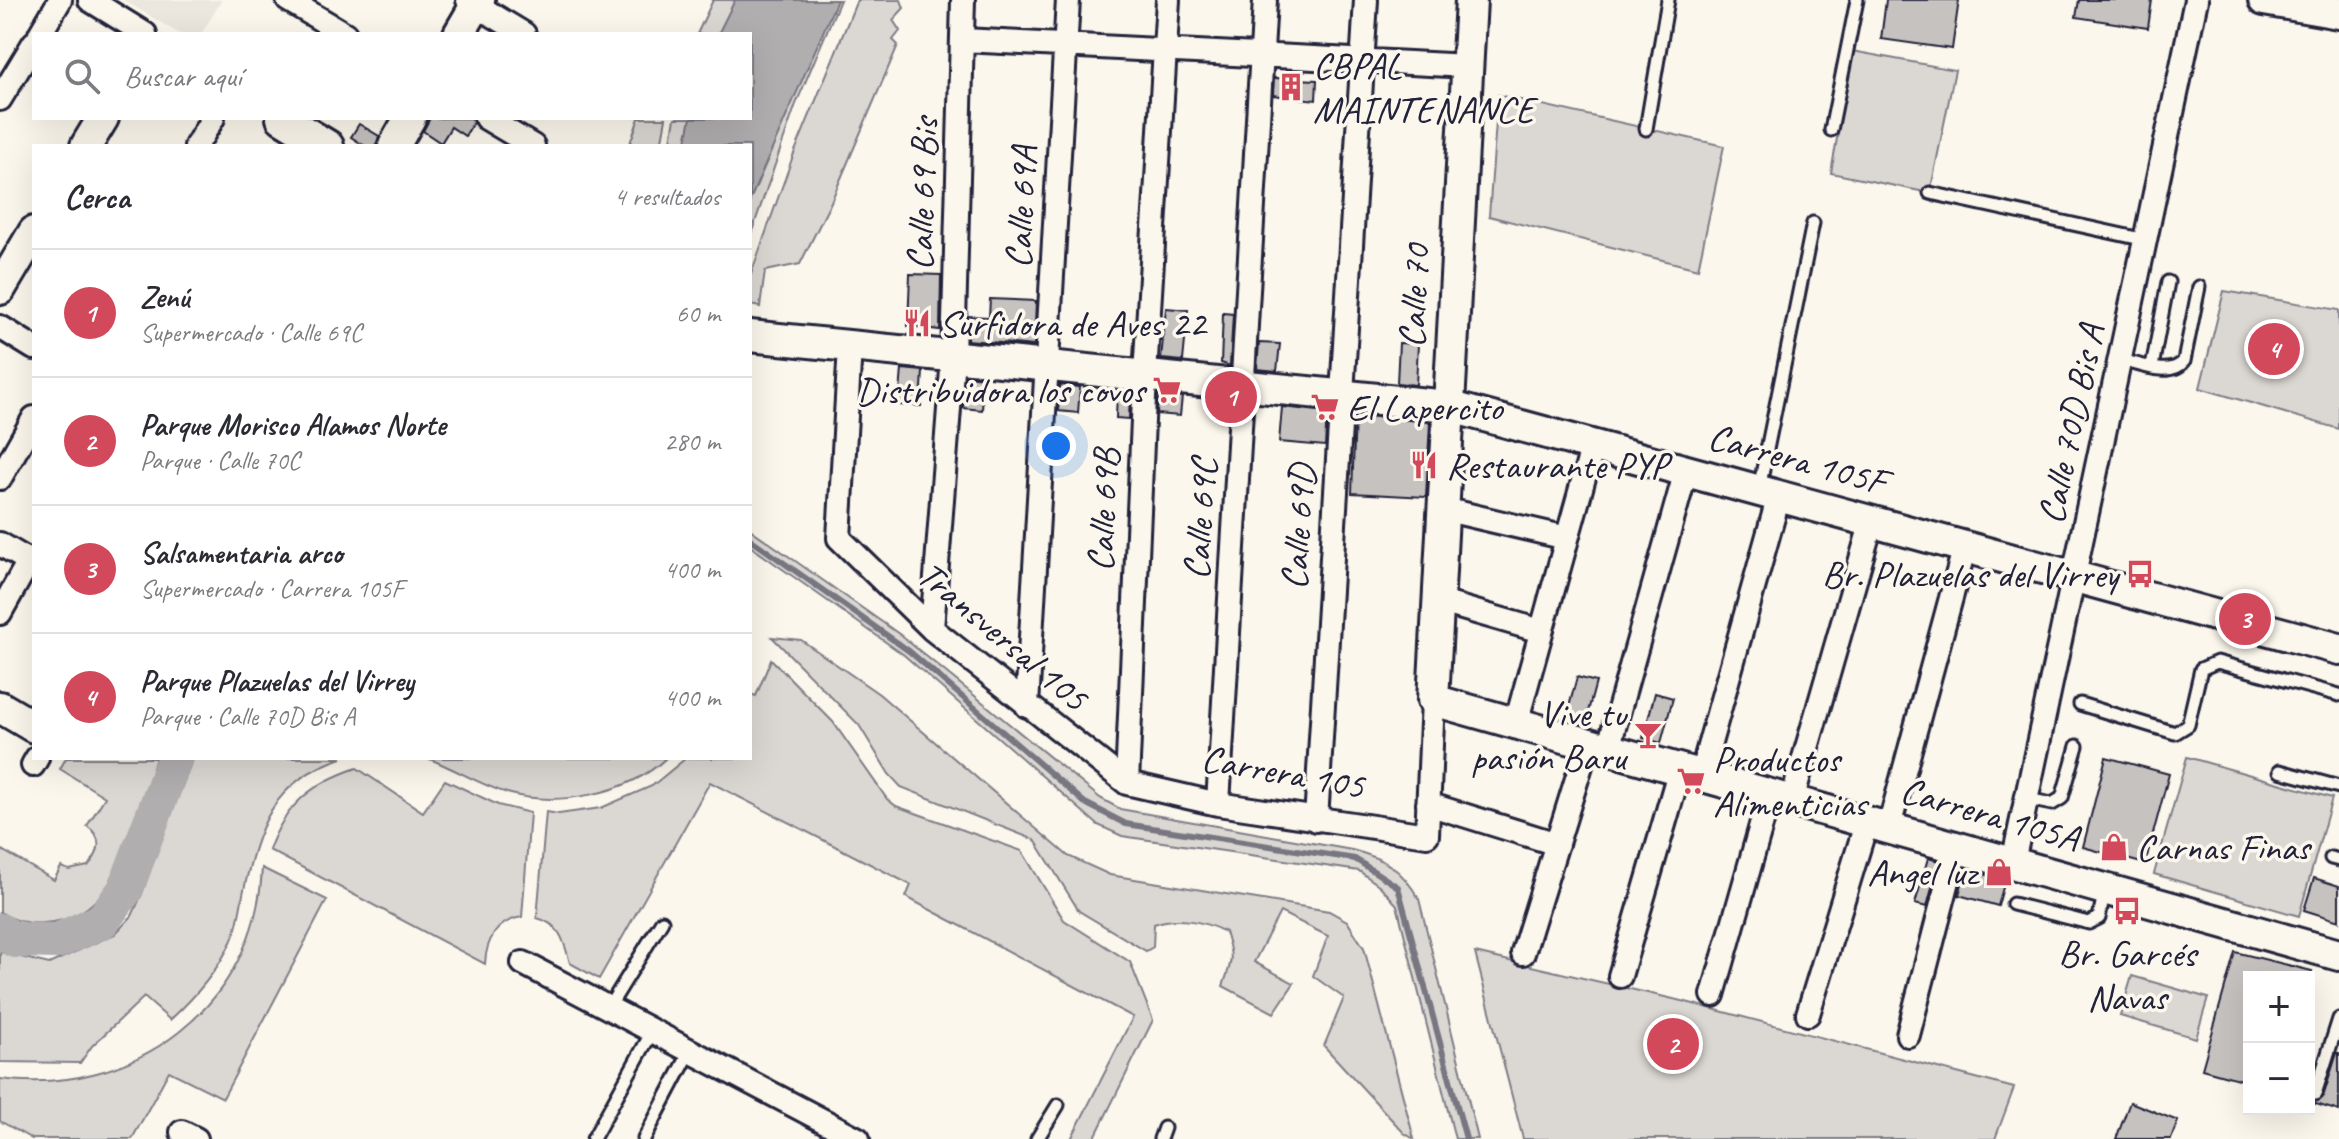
<!DOCTYPE html>
<html lang="es">
<head>
<meta charset="utf-8">
<style>
  body { margin:0; font-family:Caveat,sans-serif; background:#f2f2f3; color:#2b2b33 }
  .controls { position:absolute; right:24px; bottom:24px; display:grid; overflow:hidden; border-radius:0px; box-shadow:0 8px 32px #0002 }
  .controls button { width:72px; height:72px; display:grid; place-items:center; padding:0; border:0; border-bottom:2px solid #e1e1e2; background:#fff; color:#2b2b33; font:40px sans-serif }
  .you { position:absolute; left:1056px; top:446px; width:28px; height:28px; margin:-20px; border:6px solid #fff; border-radius:50%; background:#1a73e8; box-shadow:0 0 0 12px #1a73e833 }
  .badge { display:grid; place-items:center; width:52px; height:52px; border-radius:50%; background:#d1495b; color:#fff; font-size:26px; font-weight:700 }
  .pin { position:absolute; translate:-50% -50%; border:4px solid #fff; box-shadow:0 2px 8px #0006 }
  .list { margin:0; padding:0; list-style:none }
  h2 { display:flex; justify-content:space-between; align-items:center; height:104px; margin:0; padding:0 32px; font-size:34px }
  h2 small { font-size:26px; font-weight:400; color:#7c7c81 }
  .list li { display:grid; grid-template-columns:52px 1fr auto; gap:24px; align-items:center; box-sizing:border-box; height:128px; padding:0 32px; border-top:2px solid #e1e1e2 }
  .list b { display:block; font-size:30px; white-space:nowrap }
  .list p { margin:0; font-size:26px; white-space:nowrap; color:#7c7c81 }
  .list em { font-size:26px; font-style:normal; color:#7c7c81 }
  .icon { flex:none; width:44px; height:44px; fill:none; stroke:currentColor; stroke-width:2; stroke-linecap:round; stroke-linejoin:round }
  .map { position:relative; flex:none; width:2339px; height:1139px; overflow:hidden }
  .search { position:absolute; background:#fff; box-shadow:0 8px 32px #0002; left:32px; top:32px; width:720px; height:88px; display:flex; align-items:center; gap:20px; box-sizing:border-box; padding:0 28px; border-radius:0px; color:#7c7c81; font-size:30px }
  .panel { position:absolute; background:#fff; box-shadow:0 8px 32px #0002; left:32px; top:144px; width:720px; height:616px; border-radius:0px }
  .map>svg:first-child { display:block }
</style>
</head>
<body>
<div class="map">
<svg width="2339" height="1139" viewBox="0 0 2339 1139">
  <rect width="100%" height="100%" fill="#fbf7ec"/>
  <filter id="ink" filterUnits="userSpaceOnUse"><feTurbulence type="fractalNoise" baseFrequency=".0125" numOctaves="2"/><feDisplacementMap in="SourceGraphic" scale="16" xChannelSelector="R" yChannelSelector="G"/><feConvolveMatrix kernelMatrix="1 2 1 2 8 2 1 2 1" color-interpolation-filters="sRGB"/></filter>
  <g filter="url(#ink)">
    <path fill="#ebe7df" d="M123,0H222L201,34H180Z"/>
    <path fill="#dbd8d3" stroke="#7e7d87" stroke-width="2" d="M713,0H840L796,104L750,237V146H670L675,118H750V34H697Z
      M857,0H901L904,8L893,20L900,31L893,40L898,45L830,204L800,264L765,271L760,307L750,305V277L793,156Z
      M1852,51L1955,70L1930,193L1831,173Z
      M1498,95L1724,146L1698,269L1489,216Z
      M639,118H666L661,146H629Z
      M2224,291L2339,310V429L2200,388Z
      M750,529L899,634L1100,798L1120,809L1352,850C1384,858 1402,869 1419,899L1478,1139H1455L1397,905L1380,886L1359,871L1122,836L1098,825L904,655L750,546Z
      M772,637L801,640L879,694L1068,856L1110,875L1329,911L1347,921L1364,948L1414,1139L1404,1133L1324,1046L1344,998L1313,976L1328,936L1280,912L1254,962L1294,983L1274,1013L1223,986C1232,961 1234,958 1225,932C1204,921 1176,916 1154,924L1153,947L1146,951L1079,911L1035,840L901,787L889,774L859,725Z
      M771,659L833,722L887,799L896,806L1022,851L1064,920L1130,962L1153,1020L1094,1139H1071L1133,1017L906,897L911,885L710,782L599,979L570,963C564,942 561,924 537,918L546,812L559,814L601,808L652,786L686,758H750V694L756,696Z
      M2187,757L2332,798L2299,916L2154,874Z
      M66,758H156C137,814 124,912 53,922C34,925 17,923 0,912V849L54,880L61,867L69,870L88,866C100,853 104,838 87,826L105,797L60,769Z
      M172,758H187L126,914L103,936L59,956L26,954L0,937V919L24,935L52,941L101,920L124,892Z
      M189,758H342C271,781 258,828 243,894C240,910 238,928 231,942C217,972 194,998 170,1020L144,997L92,1046L80,1063L0,1062V952L49,964L115,934L132,916L142,894Z
      M427,758H666C628,795 556,807 507,793C480,785 454,768 427,758Z
      M357,768L423,812L445,780L498,805L530,813L522,917C497,921 486,940 485,964L269,850C285,805 312,783 357,768Z
      M262,868L327,900L223,1098L169,1071L132,1139H32L0,1121V1079C134,1097 256,1006 262,868Z
      M1475,953L1682,1001L2014,1088L1995,1139H1523Z
      M2132,976L2208,998L2196,1038L2120,1016Z"/>
    <path fill="#b1aeb0" stroke="#787681" stroke-width="2" d="M735,0H837L750,200V146H685L691,118H750V34H718Z"/>
    <g fill="none" stroke-linecap="round" stroke-linejoin="round">
      <path stroke="#787681" stroke-width="6" d="M750,539L909,651L1085,803L1126,824L1355,859L1398,887L1466,1139"/>
      <path stroke="#b1aeb0" stroke-width="36" d="M0,931L15,940L57,941L102,921L125,890L175,758"/>
    </g>
    <path fill="#c6c2c0" stroke="#22223b" stroke-width="2" d="M1886,0H1959L1952,49L1881,39Z
      M2079,0H2152L2148,28L2076,17Z
      M1274,78L1317,80L1316,100L1273,95Z
      M430,118H472L473,123L465,136L451,127L441,143L423,131Z
      M359,124L379,136L376,146H365L351,137Z
      M910,274L941,275L940,330L908,326Z
      M990,299L1036,301L1034,346L967,340L968,316L989,317Z
      M1166,308L1188,310L1183,361L1161,359Z
      M1223,313L1233,314L1230,366L1221,363Z
      M1259,343L1280,344L1277,371L1257,369Z
      M1399,343L1418,344L1416,385L1397,383Z
      M902,369L923,371L921,406L899,405Z
      M966,376L984,378L982,410L963,408Z
      M1060,385L1080,387L1078,413L1058,411Z
      M1117,391L1130,392L1129,419L1116,418Z
      M1158,395L1182,397L1180,416L1157,414Z
      M1282,407L1327,412L1325,446L1279,442Z
      M1355,415L1430,422L1426,497L1352,493Z
      M1577,677L1596,682L1586,719L1567,714Z
      M1655,693L1673,698L1661,743L1643,738Z
      M2106,757L2169,774L2145,864L2083,847Z
      M1928,858L1939,861L1927,907L1915,904Z
      M1966,869L2005,880L1998,906L1959,895Z
      M2314,878L2339,886V921L2304,910Z
      M2235,952L2312,971L2311,977H2249V1082L2202,1069Z
      M2337,1053H2339V1111L2309,1102L2323,1097Z
      M2130,1102L2178,1121L2171,1139H2116Z"/>
    <g fill="none" stroke-linecap="round" stroke-linejoin="round">
      <defs>
        <path id="lane" d="M1646,129L1668,0
          M1831,130L1857,0
          M1930,193L2146,240
          M2121,360C2139,364 2171,378 2184,361L2199,287
          M2152,367L2168,282
          M1759,489L1813,223
          M2080,704L2175,733L2188,725L2201,669L2217,662L2339,695
          M2280,771L2339,787
          M2027,799L2052,804L2062,798L2077,746
          M2331,858L2339,860
          M2013,904L2089,923L2099,918L2104,893
          M609,1007L662,921
          M2315,1094L2339,1019
          M593,1139L653,1030
          M644,1139L691,1050
          M1037,1139L1058,1105
          M1160,1139L1164,1128"/>
        <path id="street" d="M90,0L145,34
          M288,0L345,34
          M468,0L524,34
          M40,34L60,0
          M963,40L1468,66
          M0,99L34,43
          M486,118L533,146
          M196,146L213,118
          M0,327L34,348
          M850,346L839,538L932,629L1127,783L1218,804L1427,835L1433,700
          M0,478L34,418
          M1443,509L1567,538
          M0,544L34,564
          M1438,601L1541,631
          M0,613L29,561
          M932,629L953,357L963,0
          M1027,706L1068,0
          M1516,723L1593,445
          M1608,749L1686,471
          M33,765L37,758
          M1701,775L1779,496
          M1127,783L1145,375L1168,0
          M1792,800L1872,521
          M1218,804L1265,0
          M1428,804L1557,844
          M1316,820L1366,0
          M1889,827L1965,546
          M2013,862L2196,0
          M1523,953L1588,743
          M523,963L858,1139
          M1620,976L1680,769
          M1713,995L1770,794
          M1808,1014L1867,821
          M1908,1035L1957,846
          M182,1132L196,1139"/>
        <path id="secondary" d="M1471,0L1433,700L2339,955
          M2264,0L2339,13
          M459,34L479,0
          M282,118L328,146
          M86,146L103,118
          M394,146L410,118
          M0,289L34,232
          M750,336L1448,406L2339,649
          M0,707L34,727"/>
      </defs>
      <use href="#lane" stroke="#22223b" stroke-width="17"/>
      <use href="#street" stroke="#22223b" stroke-width="28"/>
      <use href="#secondary" stroke="#22223b" stroke-width="36"/>
      <use href="#lane" stroke="#fbf7ec" stroke-width="11"/>
      <use href="#street" stroke="#fbf7ec" stroke-width="22"/>
      <use href="#secondary" stroke="#fbf7ec" stroke-width="30"/>
    </g>
  </g>
  <defs>
    <symbol id="building-bare" viewBox="-9 -9 18 18"><path d="M-4-6H4V6H1V3H-1V6H-4ZM-2.5-4.3h1.7v1.8h-1.7ZM.8-4.3h1.7v1.8H.8ZM-2.5-1h1.7V.8h-1.7ZM.8-1h1.7V.8H.8Z" fill="#d1495b" stroke="#fbf7ec" stroke-width="2.5" paint-order="stroke"/></symbol>
    <symbol id="restaurant-bare" viewBox="-9 -9 18 18"><path d="M-5-6h1v4h1v-4h1v4h1v-4h1v5L-1.5 .5V6h-2V.5L-5-1ZM5-6V6H3V1.5H1.5Q1.5-4 5-6Z" fill="#d1495b" stroke="#fbf7ec" stroke-width="2.5" paint-order="stroke"/></symbol>
    <symbol id="supermarket-bare" viewBox="-9 -9 18 18"><path d="M-6-5.5h2.5l.6 2H6L4.5 2H-2.5L-4.4-4H-6ZM-1.5 3.2a1.3 1.3 0 1 0 .1 0ZM3 3.2a1.3 1.3 0 1 0 .1 0Z" fill="#d1495b" stroke="#fbf7ec" stroke-width="2.5" paint-order="stroke"/></symbol>
    <symbol id="bus-bare" viewBox="-9 -9 18 18"><path d="M-5-6H5V4H4V6H2V4H-2V6H-4V4H-5ZM-3.5-4V0h7V-4ZM-3.5 1.2v1.5H-2V1.2ZM2 1.2v1.5H3.5V1.2Z" fill="#d1495b" stroke="#fbf7ec" stroke-width="2.5" paint-order="stroke"/></symbol>
    <symbol id="bar-bare" viewBox="-9 -9 18 18"><path d="M-6-5H6L.8 .8V4.5H3.5V6h-7V4.5H-.8V.8Z" fill="#d1495b" stroke="#fbf7ec" stroke-width="2.5" paint-order="stroke"/></symbol>
    <symbol id="shop-bare" viewBox="-9 -9 18 18"><path d="M-5-2.5h2.3a2.7 3.5 0 0 1 5.4 0H5L5.5 6h-11ZM-1.5-2.5h3a1.5 2.3 0 0 0-3 0Z" fill="#d1495b" stroke="#fbf7ec" stroke-width="2.5" paint-order="stroke"/></symbol>
  </defs>
  <g fill-rule="evenodd">
    <use href="#building-bare" x="1271" y="67" width="40" height="40"/>
    <use href="#restaurant-bare" x="897" y="303" width="40" height="40"/>
    <use href="#supermarket-bare" x="1147" y="370" width="40" height="40"/>
    <use href="#supermarket-bare" x="1305" y="387" width="40" height="40"/>
    <use href="#restaurant-bare" x="1404" y="445" width="40" height="40"/>
    <use href="#bus-bare" x="2120" y="554" width="40" height="40"/>
    <use href="#bar-bare" x="1628" y="715" width="40" height="40"/>
    <use href="#supermarket-bare" x="1671" y="761" width="40" height="40"/>
    <use href="#shop-bare" x="2094" y="827" width="40" height="40"/>
    <use href="#shop-bare" x="1979" y="852" width="40" height="40"/>
    <use href="#bus-bare" x="2107" y="891" width="40" height="40"/>
  </g>
  <g text-anchor="middle" dominant-baseline="central" stroke-width="7" stroke-linejoin="round" paint-order="stroke">
    <g font-size="38" fill="#22223b" stroke="#fbf7ec" text-anchor="start">
      <text x="1313" y="65">CBPAL<tspan x="1313" dy="44">MAINTENANCE</tspan></text>
      <text x="939" y="323">Surfidora de Aves 22</text>
      <text x="1145" y="390" text-anchor="end">Distribuidora los covos</text>
      <text x="1347" y="407">El Lapercito</text>
      <text x="1446" y="465">Restaurante PYP</text>
      <text x="2118" y="574" text-anchor="end">Br. Plazuelas del Virrey</text>
      <text x="1626" y="713" text-anchor="end">Vive tu<tspan x="1626" dy="44">pasión Baru</tspan></text>
      <text x="1713" y="759">Productos<tspan x="1713" dy="44">Alimenticias</tspan></text>
      <text x="2136" y="847">Carnas Finas</text>
      <text x="1977" y="872" text-anchor="end">Angel luz</text>
      <text x="2127" y="953" text-anchor="middle">Br. Garcés<tspan x="2127" dy="44">Navas</tspan></text>
    </g>
    <g font-size="38" fill="#22223b" stroke="#fbf7ec">
      <text transform="translate(922 194) rotate(-88)">Calle 69 Bis</text>
      <text transform="translate(1021 207) rotate(-87)">Calle 69A</text>
      <text transform="translate(1414 296) rotate(-87)">Calle 70</text>
      <text transform="translate(2071 424) rotate(-78)">Calle 70D Bis A</text>
      <text transform="translate(1797 459) rotate(15)">Carrera 105F</text>
      <text transform="translate(1103 510) rotate(-87)">Calle 69B</text>
      <text transform="translate(1200 519) rotate(-86)">Calle 69C</text>
      <text transform="translate(1298 527) rotate(-86)">Calle 69D</text>
      <text transform="translate(1003 636) rotate(40)">Transversal 105</text>
      <text transform="translate(1283 772) rotate(10)">Carrera 105</text>
      <text transform="translate(1990 814) rotate(16)">Carrera 105A</text>
    </g>
  </g>
</svg>
<div class="controls">
<button>+</button>
<button>−</button>
</div>
<div class="you"></div>
<div class="pin badge" style="left:1231px;top:397px">1</div>
<div class="pin badge" style="left:1673px;top:1044px">2</div>
<div class="pin badge" style="left:2245px;top:619px">3</div>
<div class="pin badge" style="left:2274px;top:349px">4</div>
<div class="search"><svg class="icon" aria-label="search" viewBox="0 0 24 24"><circle cx="10" cy="10" r="6"/><path d="M15 15l6 6"/></svg>Buscar aquí</div>
<section class="panel">
<h2>Cerca<small>4 resultados</small></h2>
<ul class="list">
<li><span class="badge">1</span><div><b>Zenú</b><p>Supermercado · Calle 69C</p></div><em>60 m</em></li>
<li><span class="badge">2</span><div><b>Parque Morisco Alamos Norte</b><p>Parque · Calle 70C</p></div><em>280 m</em></li>
<li><span class="badge">3</span><div><b>Salsamentaria arco</b><p>Supermercado · Carrera 105F</p></div><em>400 m</em></li>
<li><span class="badge">4</span><div><b>Parque Plazuelas del Virrey</b><p>Parque · Calle 70D Bis A</p></div><em>400 m</em></li>
</ul>
</section>
</div>
</body>
</html>
